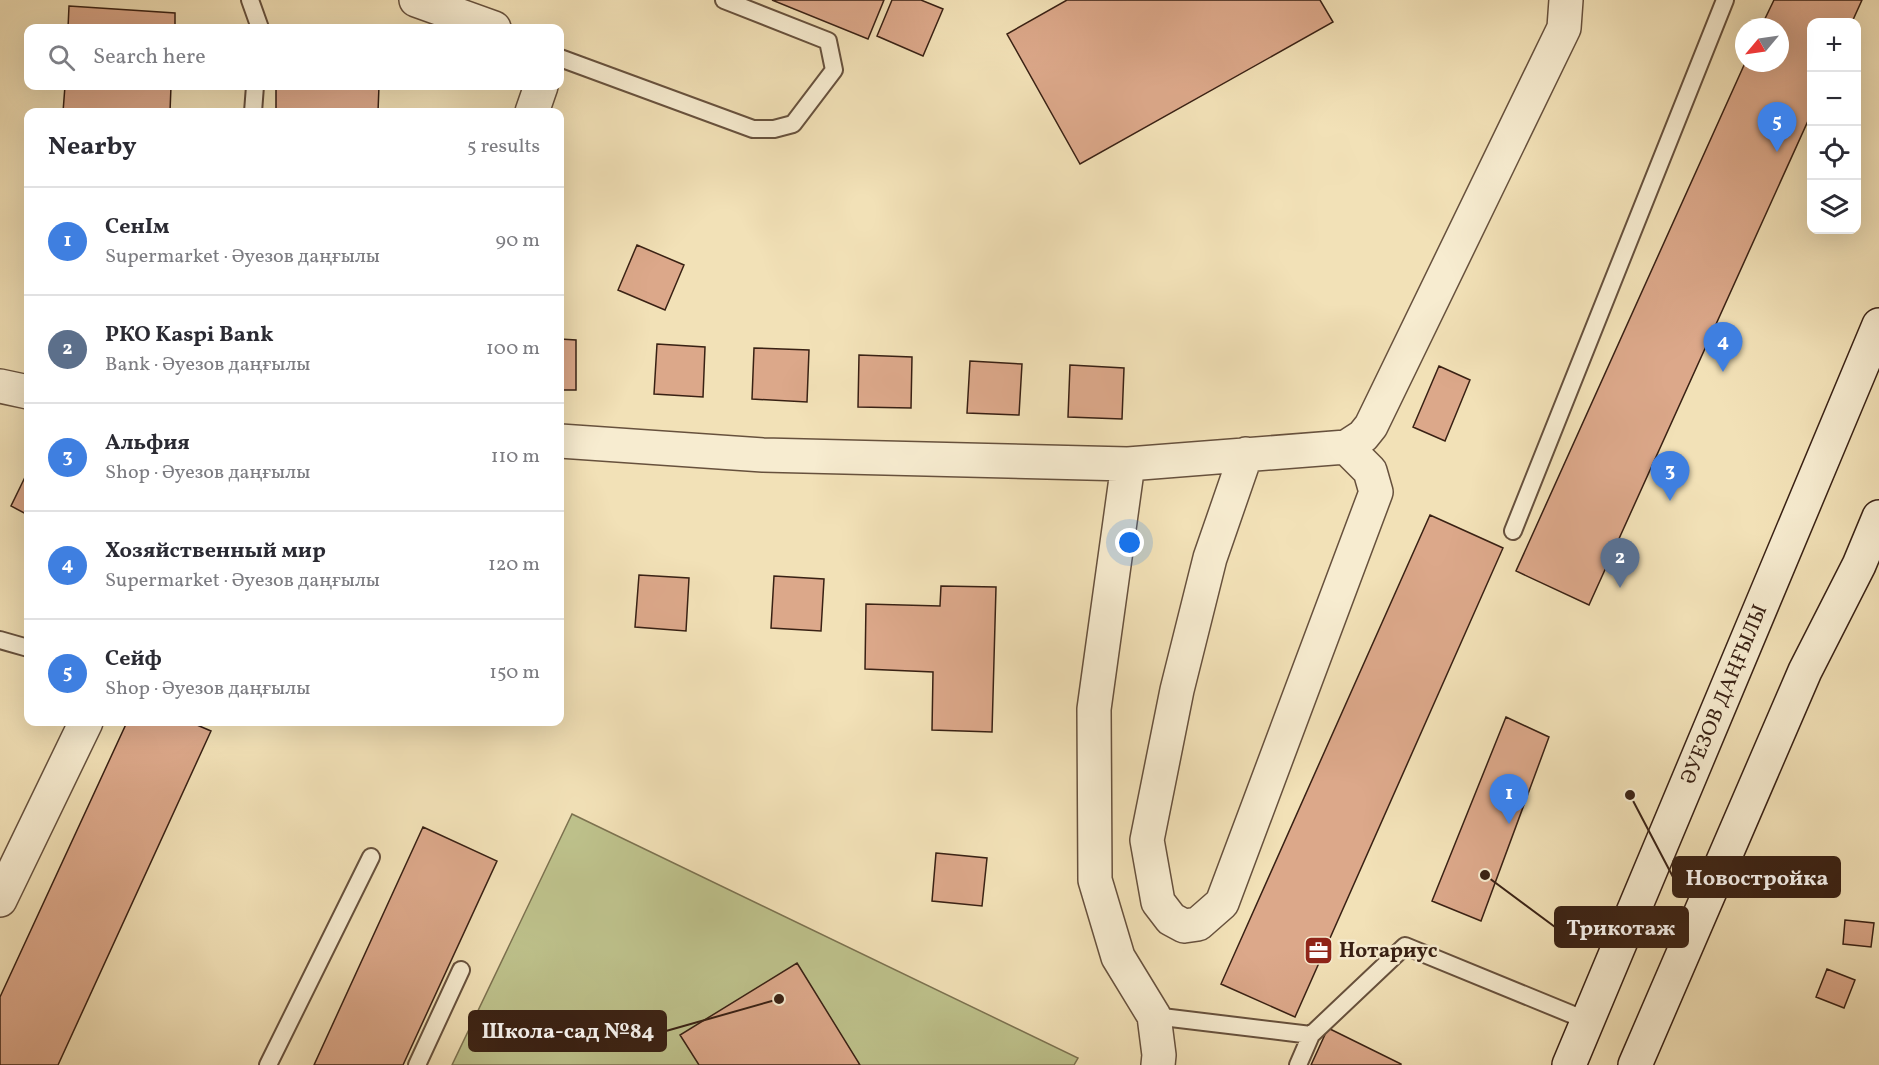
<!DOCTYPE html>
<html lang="en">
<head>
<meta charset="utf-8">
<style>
  body { margin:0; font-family:Vollkorn,serif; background:#f7f7f7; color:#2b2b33 }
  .controls { position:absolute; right:18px; top:18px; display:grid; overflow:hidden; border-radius:12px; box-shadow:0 6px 24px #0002 }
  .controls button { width:54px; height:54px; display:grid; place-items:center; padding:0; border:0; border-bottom:2px solid #e1e1e2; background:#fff; color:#2b2b33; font:30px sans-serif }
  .compass { position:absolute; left:1735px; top:18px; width:54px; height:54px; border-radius:50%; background:#fff; box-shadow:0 6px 24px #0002; rotate:241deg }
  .you { position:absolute; left:1130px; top:543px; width:21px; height:21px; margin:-15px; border:4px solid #fff; border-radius:50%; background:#1a73e8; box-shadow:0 0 0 9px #1a73e833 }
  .badge { display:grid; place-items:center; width:39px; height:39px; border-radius:50%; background:#8f2418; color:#fff; font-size:20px; font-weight:700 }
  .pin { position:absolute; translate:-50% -50px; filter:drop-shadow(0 2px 3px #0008) }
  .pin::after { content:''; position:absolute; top:32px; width:21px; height:18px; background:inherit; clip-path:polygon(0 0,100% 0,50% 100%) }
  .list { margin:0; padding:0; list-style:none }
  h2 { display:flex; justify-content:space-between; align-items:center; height:78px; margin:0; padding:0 24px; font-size:26px }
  h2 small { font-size:20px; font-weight:400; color:#7c7c81 }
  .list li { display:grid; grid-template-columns:39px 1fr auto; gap:18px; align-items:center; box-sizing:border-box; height:108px; padding:0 24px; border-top:2px solid #e1e1e2 }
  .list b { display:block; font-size:22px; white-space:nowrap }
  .list p { margin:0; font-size:20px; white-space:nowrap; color:#7c7c81 }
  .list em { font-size:20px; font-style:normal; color:#7c7c81 }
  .icon { flex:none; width:33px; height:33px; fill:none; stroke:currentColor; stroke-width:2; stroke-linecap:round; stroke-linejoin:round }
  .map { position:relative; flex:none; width:1879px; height:1065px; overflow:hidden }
  .search { position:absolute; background:#fff; box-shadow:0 6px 24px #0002; left:24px; top:24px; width:540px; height:66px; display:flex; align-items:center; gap:15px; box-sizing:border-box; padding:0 21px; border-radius:12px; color:#7c7c81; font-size:22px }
  .panel { position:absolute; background:#fff; box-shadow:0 6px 24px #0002; left:24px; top:108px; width:540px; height:618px; border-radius:12px }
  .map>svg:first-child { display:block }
</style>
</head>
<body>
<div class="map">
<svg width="1879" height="1065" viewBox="0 0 1879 1065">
  <rect width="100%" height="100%" fill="#f2e1b7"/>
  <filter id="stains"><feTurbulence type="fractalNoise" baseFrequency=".00333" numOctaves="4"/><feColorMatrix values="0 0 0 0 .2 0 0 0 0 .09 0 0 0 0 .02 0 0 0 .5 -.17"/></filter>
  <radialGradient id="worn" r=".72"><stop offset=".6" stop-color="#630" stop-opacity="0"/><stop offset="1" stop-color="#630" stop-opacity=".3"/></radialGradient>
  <path fill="#bec28c" stroke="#7c7250" stroke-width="1.5" d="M572,814L1078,1058L1074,1065H452Z"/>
  <path fill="#dca88a" stroke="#392114" stroke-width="1.5" d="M772,0H884L868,39Z
    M892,0H921L943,9L923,56L877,36Z
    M1067,0H1320L1333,22L1080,164L1007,34Z
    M1774,0H1862L1852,22H1812V112L1589,605L1516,571L1745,63H1780V27H1761Z
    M69,6L175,13V28H68Z
    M65,86H171L170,112H63Z
    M276,86H379L378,112H276Z
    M637,245L684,265L665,310L618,290Z
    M560,339L576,340V390H560Z
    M657,344L705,347L703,397L654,394Z
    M754,348L809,350L807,402L752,399Z
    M859,355L912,357L911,408L858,407Z
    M970,361L1022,364L1019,415L967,413Z
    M1070,365L1124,368L1122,419L1068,417Z
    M1439,366L1470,380L1445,441L1413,427Z
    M28,471V515L11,506Z
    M1430,515L1503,548L1295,1017L1221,984Z
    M639,575L689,578L686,631L635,627Z
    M774,576L824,579L821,631L771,628Z
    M941,586L996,587L992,732L932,730L933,672L865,669L866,604L940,606Z
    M1506,717L1549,737L1481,921L1432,901Z
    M127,722H190L211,731L58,1065H0V997Z
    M423,827L497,861L403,1065H314Z
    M936,853L987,858L982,906L932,901Z
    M1845,920L1874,923L1871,947L1843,944Z
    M797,963L860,1065H699L680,1035Z
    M1827,969L1855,980L1844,1008L1816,997Z
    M1328,1028L1401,1064V1065H1311Z"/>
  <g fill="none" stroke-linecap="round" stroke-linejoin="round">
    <defs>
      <path id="lane" d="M250,0L260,28
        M560,58L753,129H774L793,124L834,70L828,41L724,0
        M253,112L255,86
        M1513,531L1725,0
        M0,640L28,648
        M1154,1016L1311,1035
        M268,1065L371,857
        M417,1065L461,970
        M1298,1065L1311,1035L1405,946L1588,1021"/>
      <path id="street" d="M416,0L494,28
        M532,112L541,86
        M0,386L28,392
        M560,441L763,455L1128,464L1346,447L1363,436L1371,426L1564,28L1566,0
        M1246,454L1210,558L1177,690L1147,840L1158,902L1171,919L1184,926L1198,924L1222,903L1376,492L1370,471L1346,447
        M1128,464L1094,709L1095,880L1118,957L1154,1016L1159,1055L1158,1065
        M0,900L86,722"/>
      <g id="secondary">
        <path id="s1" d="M1569,1065L1879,325"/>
        <path d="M1635,1065L1805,671L1859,565L1879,517"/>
      </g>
    </defs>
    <use href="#lane" stroke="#67513d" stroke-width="20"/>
    <use href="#street" stroke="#67513d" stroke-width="36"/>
    <use href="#secondary" stroke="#392114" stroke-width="36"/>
    <use href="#lane" stroke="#f7ecd0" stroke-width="16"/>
    <use href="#street" stroke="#f7ecd0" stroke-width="33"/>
    <use href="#secondary" stroke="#f7ecd0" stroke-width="33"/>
  </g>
  <defs>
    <symbol id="office-square" viewBox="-11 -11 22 22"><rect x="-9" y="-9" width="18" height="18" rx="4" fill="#8f2418" stroke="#f7ecd0"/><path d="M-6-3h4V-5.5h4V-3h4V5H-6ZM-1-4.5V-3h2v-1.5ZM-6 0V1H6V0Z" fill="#fff"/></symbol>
  </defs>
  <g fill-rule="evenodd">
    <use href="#office-square" x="1302" y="934" width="33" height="33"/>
  </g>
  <g text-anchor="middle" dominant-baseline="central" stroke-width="5" stroke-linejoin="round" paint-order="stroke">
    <g font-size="21" fill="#392114" stroke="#f7ecd0">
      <text stroke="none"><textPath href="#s1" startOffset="402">ӘУЕЗОВ ДАҢҒЫЛЫ</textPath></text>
    </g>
    <g font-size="21" font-weight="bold" fill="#392114" stroke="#f7ecd0" text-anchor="start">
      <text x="1339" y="951">Нотариус</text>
    </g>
  </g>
  <path fill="none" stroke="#392114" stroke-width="2" d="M1630 795L1673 877M1485 875L1555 927M779 999L666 1031"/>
  <g fill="#392114" stroke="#f7ecd0" stroke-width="2">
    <circle cx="1630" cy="795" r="6"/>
    <circle cx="1485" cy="875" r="6"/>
    <circle cx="779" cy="999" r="6"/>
  </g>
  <g fill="#392114" stroke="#392114" stroke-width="2">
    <rect x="1673" y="857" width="167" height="40" rx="6"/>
    <rect x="1555" y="907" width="133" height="40" rx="6"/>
    <rect x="469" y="1011" width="197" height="40" rx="6"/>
  </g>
  <g font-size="22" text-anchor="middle" font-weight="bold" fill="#fff">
    <text x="1757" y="885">Новостройка</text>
    <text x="1621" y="935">Трикотаж</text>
    <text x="568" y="1038">Школа-сад №84</text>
  </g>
  <rect width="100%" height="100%" filter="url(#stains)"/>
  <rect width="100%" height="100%" fill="url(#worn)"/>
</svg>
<div class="controls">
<button>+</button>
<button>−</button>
<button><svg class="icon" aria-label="locate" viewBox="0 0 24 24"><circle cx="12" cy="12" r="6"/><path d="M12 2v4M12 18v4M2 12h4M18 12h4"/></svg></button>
<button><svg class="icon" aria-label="layers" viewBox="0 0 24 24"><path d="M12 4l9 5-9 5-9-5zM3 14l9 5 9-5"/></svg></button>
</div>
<svg class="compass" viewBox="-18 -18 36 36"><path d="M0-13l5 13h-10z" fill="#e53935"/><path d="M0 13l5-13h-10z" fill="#7c7c81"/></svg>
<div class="you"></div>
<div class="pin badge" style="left:1509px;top:824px;background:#3f7fe0">1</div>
<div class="pin badge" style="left:1620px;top:588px;background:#5c6f8a">2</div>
<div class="pin badge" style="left:1670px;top:501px;background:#3f7fe0">3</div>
<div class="pin badge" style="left:1723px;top:372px;background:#3f7fe0">4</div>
<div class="pin badge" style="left:1777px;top:152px;background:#3f7fe0">5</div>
<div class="search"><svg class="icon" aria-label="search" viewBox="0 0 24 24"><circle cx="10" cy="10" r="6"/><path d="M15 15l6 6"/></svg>Search here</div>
<section class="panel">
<h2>Nearby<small>5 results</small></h2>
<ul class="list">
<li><span class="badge" style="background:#3f7fe0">1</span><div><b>СенIм</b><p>Supermarket · Әуезов даңғылы</p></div><em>90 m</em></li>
<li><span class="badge" style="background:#5c6f8a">2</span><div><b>РКО Kaspi Bank</b><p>Bank · Әуезов даңғылы</p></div><em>100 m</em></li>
<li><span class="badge" style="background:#3f7fe0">3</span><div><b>Альфия</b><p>Shop · Әуезов даңғылы</p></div><em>110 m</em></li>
<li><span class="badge" style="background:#3f7fe0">4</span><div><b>Хозяйственный мир</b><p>Supermarket · Әуезов даңғылы</p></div><em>120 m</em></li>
<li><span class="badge" style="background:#3f7fe0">5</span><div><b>Сейф</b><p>Shop · Әуезов даңғылы</p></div><em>150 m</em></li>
</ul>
</section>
</div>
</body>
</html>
